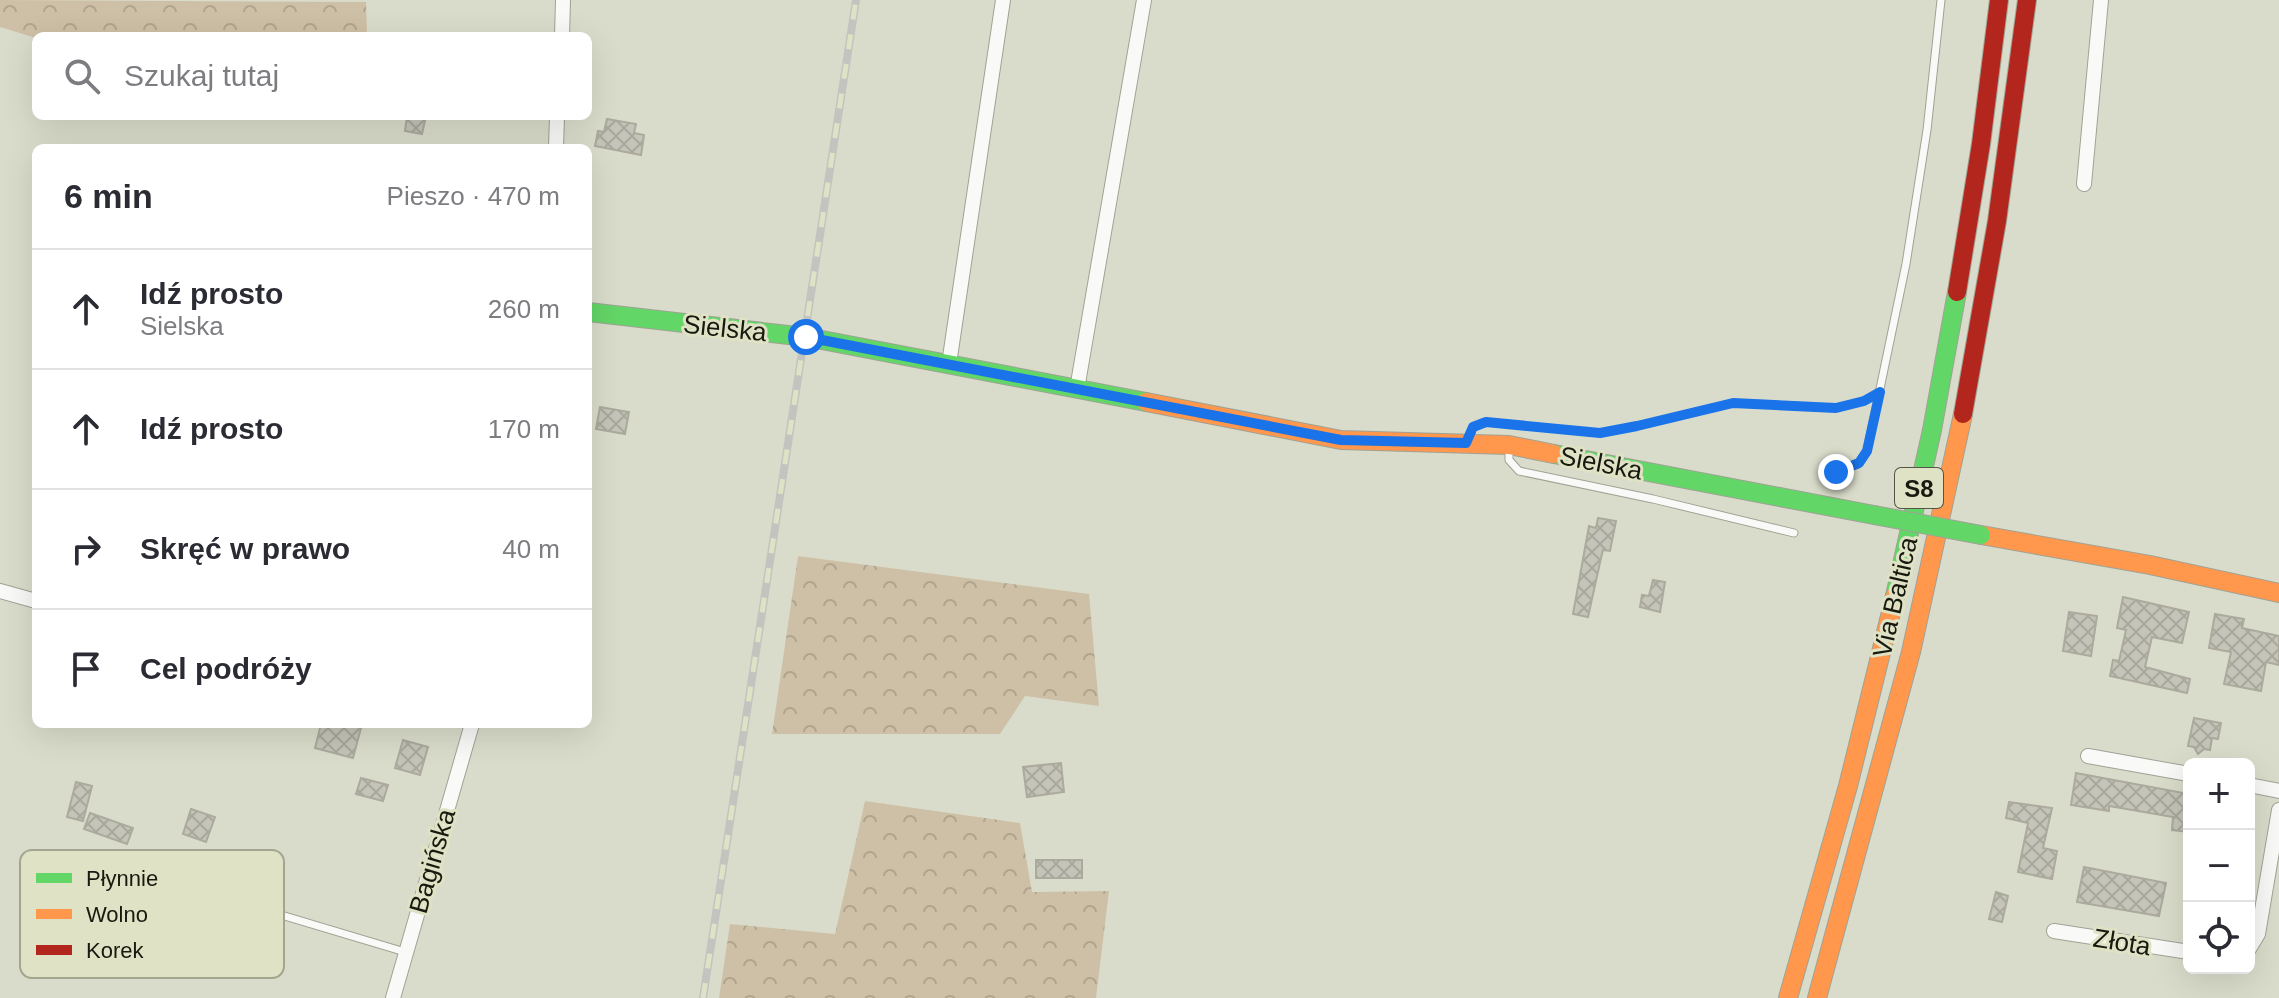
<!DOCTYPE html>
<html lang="pl">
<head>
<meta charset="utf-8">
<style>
  body { margin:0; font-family:Helvetica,sans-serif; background:#f2f2f3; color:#2b2b33 }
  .controls { position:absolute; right:24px; bottom:24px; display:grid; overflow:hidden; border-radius:12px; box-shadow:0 8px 32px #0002 }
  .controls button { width:72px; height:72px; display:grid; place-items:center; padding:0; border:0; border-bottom:2px solid #e1e1e2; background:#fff; color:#2b2b33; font:40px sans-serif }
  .stop { position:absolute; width:24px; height:24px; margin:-18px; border:6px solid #1a73e8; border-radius:50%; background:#fff }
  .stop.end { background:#1a73e8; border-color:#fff; box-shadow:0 2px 8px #0008 }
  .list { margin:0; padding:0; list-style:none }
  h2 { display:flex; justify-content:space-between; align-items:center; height:104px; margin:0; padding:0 32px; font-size:34px }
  h2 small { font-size:26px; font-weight:400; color:#7c7c81 }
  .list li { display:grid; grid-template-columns:52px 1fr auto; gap:24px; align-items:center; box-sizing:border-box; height:120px; padding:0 32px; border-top:2px solid #e1e1e2 }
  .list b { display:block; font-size:30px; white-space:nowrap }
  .list p { margin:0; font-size:26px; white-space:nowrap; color:#7c7c81 }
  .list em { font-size:26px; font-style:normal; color:#7c7c81 }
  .icon { flex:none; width:44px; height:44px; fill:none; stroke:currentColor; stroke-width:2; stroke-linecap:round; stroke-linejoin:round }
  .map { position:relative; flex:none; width:2279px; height:998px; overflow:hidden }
  .search { position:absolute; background:#fff; box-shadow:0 8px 32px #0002; left:32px; top:32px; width:560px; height:88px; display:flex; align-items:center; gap:20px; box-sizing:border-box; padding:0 28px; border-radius:12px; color:#7c7c81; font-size:30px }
  .panel { position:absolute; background:#fff; box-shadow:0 8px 32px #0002; left:32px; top:144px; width:560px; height:584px; border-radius:12px }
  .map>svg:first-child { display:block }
</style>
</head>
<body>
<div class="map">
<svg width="2279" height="998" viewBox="0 0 2279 998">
  <defs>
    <pattern id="forest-crowns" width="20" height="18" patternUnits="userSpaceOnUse" patternTransform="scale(2)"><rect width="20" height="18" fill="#cec0a6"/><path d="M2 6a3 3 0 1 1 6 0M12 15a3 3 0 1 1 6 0" fill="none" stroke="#b0a48e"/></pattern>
    <pattern id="building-cross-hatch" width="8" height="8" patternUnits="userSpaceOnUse" patternTransform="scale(2)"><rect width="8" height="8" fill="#c5c4b8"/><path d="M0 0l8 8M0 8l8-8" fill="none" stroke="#a8a89d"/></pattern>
  </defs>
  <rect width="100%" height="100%" fill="#dadccb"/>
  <path fill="url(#forest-crowns)" d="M0,0L366,2L367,36L36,38L0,27Z
    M798,556L1089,594L1099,706L1025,696L1000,734H772Z
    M865,801L1020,823L1032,892L1109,891L1096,998H719L730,924L835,934Z"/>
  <path fill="url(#building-cross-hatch)" stroke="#abaa9d" stroke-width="2" d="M407,116H426L422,134L405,131Z
    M607,119L636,124L634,133L644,135L641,155L595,146L598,131L604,132Z
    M600,407L629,412L625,434L596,429Z
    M1598,518L1616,521L1610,551L1603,550L1601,558L1588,617L1573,614L1589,526L1596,528Z
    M1653,580L1665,582L1660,612L1640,607L1642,595L1649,596Z
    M2123,597L2189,612L2182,643L2152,637L2145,667L2190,679L2187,693L2110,676L2113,660L2119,661L2126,630L2117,628Z
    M2069,612L2097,616L2091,656L2063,651Z
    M2215,614L2244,619L2242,628L2279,636V665L2266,662L2261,691L2224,684L2231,652L2209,648Z
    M2194,718L2221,723L2218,739L2212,738L2210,750L2204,749L2198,754L2194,747L2188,746Z
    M321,724H346L361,728L353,758L315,748Z
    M403,740L428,747L420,775L395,768Z
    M1061,763L1064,792L1027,797L1023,767Z
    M2076,773L2189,794V832L2172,830L2173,817L2109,806V811L2071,805Z
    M361,778L388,785L383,801L356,794Z
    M76,782L92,786L83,821L67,817Z
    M2009,802L2052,808L2043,848L2057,851L2052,879L2018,872L2028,823L2006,818Z
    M191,809L215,817L206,842L183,834Z
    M90,813L133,828L127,844L84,829Z
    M1036,860H1082V878H1036Z
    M2084,867L2166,883L2159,916L2077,902Z
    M1996,892L2008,896L2002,922L1989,919Z"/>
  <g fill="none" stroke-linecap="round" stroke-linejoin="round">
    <defs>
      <path id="lane" d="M1509,447V460L1519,471L1653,499L1794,533
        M1836,472L1859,463L1867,451L1906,264L1927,130L1941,0
        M154,877L405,952"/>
      <path id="street" d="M562,36L563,0
        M556,148L557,116
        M2084,184L2101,0
        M949,364L1003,0
        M1077,389L1144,0
        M0,591L36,601
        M2088,756L2189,774
        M2249,785L2279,791
        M2054,931L2189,952
        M2249,949L2258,934L2279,810
        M393,998L472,724"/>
      <path id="fast" d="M588,312L806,337L1146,402
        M1554,454L1874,515
        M1895,596L1932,430L1957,292"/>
      <path id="slow" d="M1146,402L1341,440L1509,445L1554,454
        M1981,535L2150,565L2279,593
        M1788,998L1848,786L1895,596
        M1817,998L1911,652L1963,414"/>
      <path id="jam" d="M1957,292L1981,144L1999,0
        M1963,414L1997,221L2027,0"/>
    </defs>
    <use href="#lane" stroke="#a0a295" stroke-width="9"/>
    <use href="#street" stroke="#a0a295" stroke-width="16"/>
    <use href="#fast" stroke="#a0a295" stroke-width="20"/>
    <use href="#slow" stroke="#a0a295" stroke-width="20"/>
    <use href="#jam" stroke="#a0a295" stroke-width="20"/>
    <path stroke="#d2d2ce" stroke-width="3" stroke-dasharray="6 6" stroke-linecap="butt" d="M1476,426C1500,414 1567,431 1596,432C1639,434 1690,409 1733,403C1777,397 1824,418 1866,400"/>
    <use href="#lane" stroke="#f9faf7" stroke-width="7"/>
    <use href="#street" stroke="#f9faf7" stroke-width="14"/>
    <use href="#fast" stroke="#63d668" stroke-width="18"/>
    <use href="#slow" stroke="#ff974d" stroke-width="18"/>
    <use href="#jam" stroke="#b3261e" stroke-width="18"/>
    <defs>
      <path id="rail" d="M703,998L856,0"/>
    </defs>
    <use href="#rail" stroke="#c3c4bf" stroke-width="8"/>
    <use href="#rail" stroke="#dfe2c5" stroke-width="5" stroke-dasharray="15" stroke-linecap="butt"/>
    <defs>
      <path id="fast-bridge" d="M1874,515L1981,535"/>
    </defs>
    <use href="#fast-bridge" stroke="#a0a295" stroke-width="20" stroke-linecap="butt"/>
    <use href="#fast-bridge" stroke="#63d668" stroke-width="18"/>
  </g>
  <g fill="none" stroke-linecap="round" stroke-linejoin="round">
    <path stroke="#1a73e8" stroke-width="10" d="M806,337L1341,440L1466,443L1473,427L1486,422L1600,433L1637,426L1733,403L1836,408L1864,401L1880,392L1867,451L1859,463L1836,472"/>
  </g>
  <g text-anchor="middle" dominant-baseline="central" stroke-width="6" stroke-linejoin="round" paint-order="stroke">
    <rect fill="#dfe2c5" stroke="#545546" stroke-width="2" x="1895" y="468" width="48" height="40" rx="6"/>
    <g font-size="24" font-weight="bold" fill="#18190f">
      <text x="1919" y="488">S8</text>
    </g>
    <g font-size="26" fill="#18190f" stroke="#dfe2c5">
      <text transform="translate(725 328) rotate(6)">Sielska</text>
      <text transform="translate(1601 463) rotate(11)">Sielska</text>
      <text transform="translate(1895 597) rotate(-77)">Via Baltica</text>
      <text transform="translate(432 861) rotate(-74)">Bagińska</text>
      <text transform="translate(2122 942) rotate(9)">Złota</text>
    </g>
  </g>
  <rect x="20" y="850" width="264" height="128" rx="12" fill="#dfe2c5" stroke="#a3a68e" stroke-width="2"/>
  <rect x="36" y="873" width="36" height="10" fill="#63d668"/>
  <rect x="36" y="909" width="36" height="10" fill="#ff974d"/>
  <rect x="36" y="945" width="36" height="10" fill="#b3261e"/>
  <g font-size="22" fill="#18190f">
    <text x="86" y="886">Płynnie</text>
    <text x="86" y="922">Wolno</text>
    <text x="86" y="958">Korek</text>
  </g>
</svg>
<div class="controls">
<button>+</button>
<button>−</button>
<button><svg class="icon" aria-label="locate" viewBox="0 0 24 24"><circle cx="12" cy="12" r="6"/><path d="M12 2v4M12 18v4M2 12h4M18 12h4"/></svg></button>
</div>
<div class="stop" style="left:806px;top:337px"></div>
<div class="stop end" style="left:1836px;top:472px"></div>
<div class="search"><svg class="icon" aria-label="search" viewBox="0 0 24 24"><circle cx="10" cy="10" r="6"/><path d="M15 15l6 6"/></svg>Szukaj tutaj</div>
<section class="panel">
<h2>6 min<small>Pieszo · 470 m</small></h2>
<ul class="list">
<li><svg class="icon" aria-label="ahead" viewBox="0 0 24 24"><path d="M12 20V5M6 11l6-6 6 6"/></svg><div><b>Idź prosto</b><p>Sielska</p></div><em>260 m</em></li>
<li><svg class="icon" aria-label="ahead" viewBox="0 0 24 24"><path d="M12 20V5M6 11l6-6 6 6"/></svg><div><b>Idź prosto</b></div><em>170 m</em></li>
<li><svg class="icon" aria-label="right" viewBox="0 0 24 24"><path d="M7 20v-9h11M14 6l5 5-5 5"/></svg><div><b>Skręć w prawo</b></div><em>40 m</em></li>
<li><svg class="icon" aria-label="arrive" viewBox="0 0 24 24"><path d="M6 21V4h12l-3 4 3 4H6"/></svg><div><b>Cel podróży</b></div></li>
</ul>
</section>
</div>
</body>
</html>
